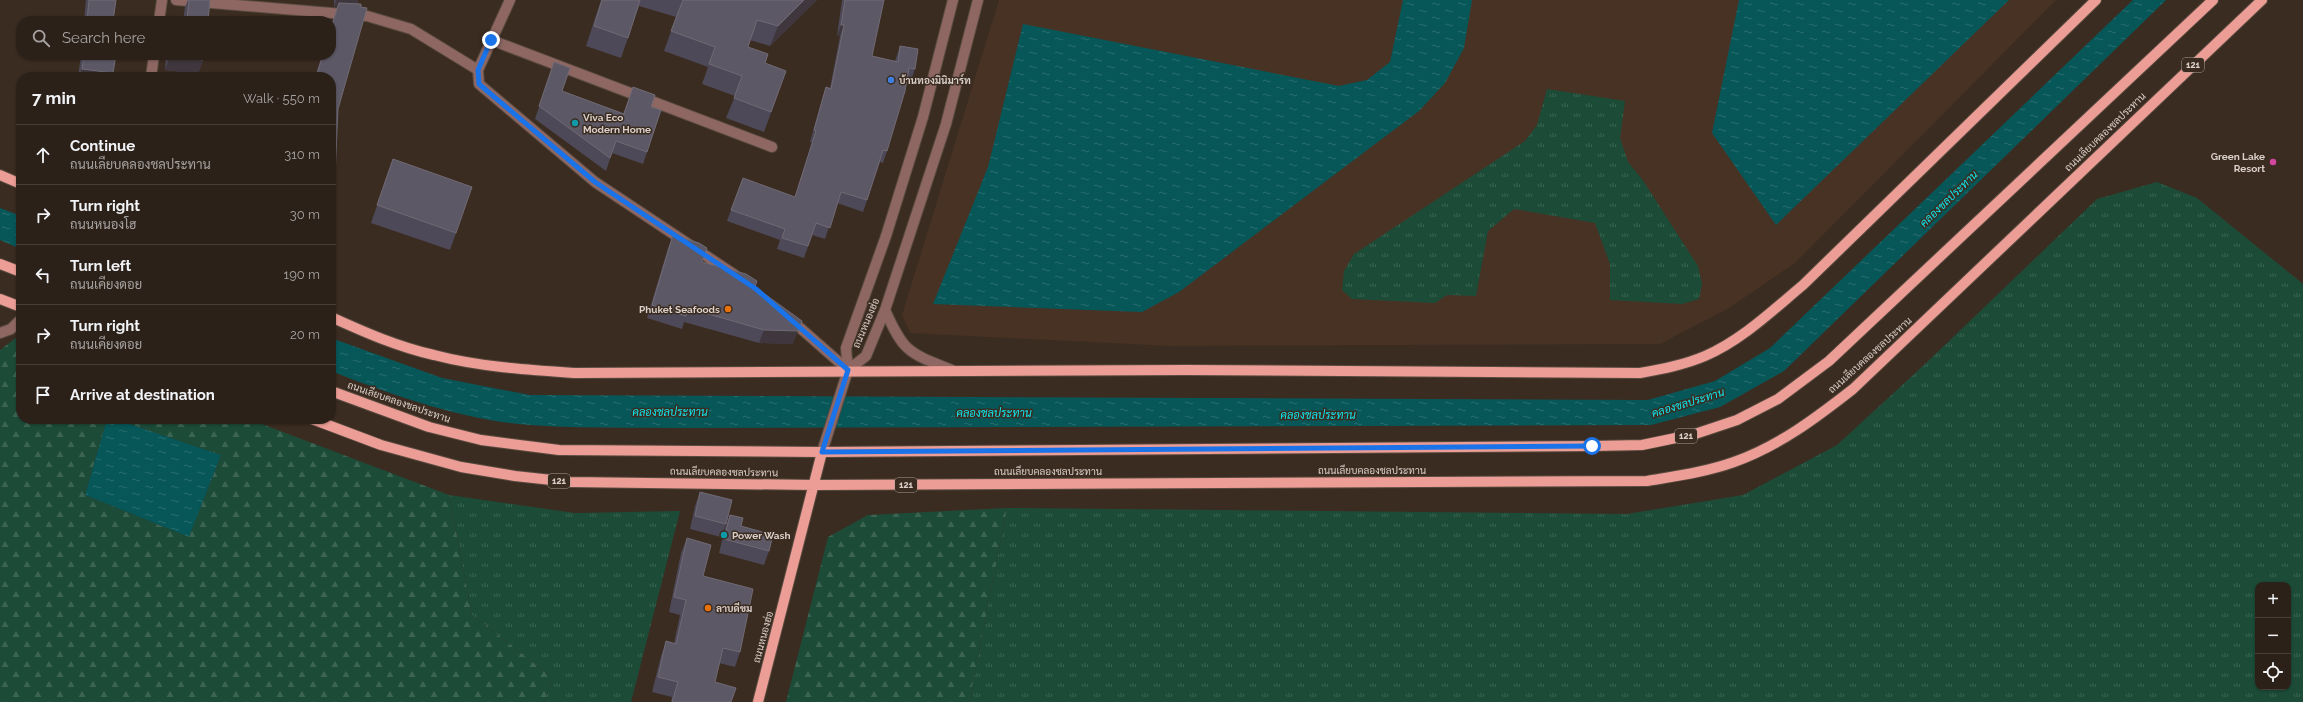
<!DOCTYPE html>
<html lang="en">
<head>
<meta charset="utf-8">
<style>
  body { margin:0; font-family:Raleway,Sarabun,sans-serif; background:#382e26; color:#f1f3f6 }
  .controls { position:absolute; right:12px; bottom:12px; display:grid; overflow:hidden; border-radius:8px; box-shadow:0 1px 3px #0004 }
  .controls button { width:36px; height:36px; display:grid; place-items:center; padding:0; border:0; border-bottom:1px solid #483e38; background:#2c2119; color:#f1f3f6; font:20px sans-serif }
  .stop { position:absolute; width:12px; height:12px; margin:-9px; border:3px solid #1a73e8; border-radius:50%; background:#fff }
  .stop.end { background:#1a73e8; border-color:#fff; box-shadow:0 1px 4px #0008 }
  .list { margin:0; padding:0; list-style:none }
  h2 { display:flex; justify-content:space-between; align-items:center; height:52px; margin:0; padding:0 16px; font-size:17px }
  h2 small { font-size:13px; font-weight:400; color:#a6a3a2 }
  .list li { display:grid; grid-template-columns:26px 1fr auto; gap:12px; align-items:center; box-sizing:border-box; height:60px; padding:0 16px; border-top:1px solid #483e38 }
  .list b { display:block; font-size:15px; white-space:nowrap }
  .list p { margin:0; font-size:13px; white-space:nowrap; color:#a6a3a2 }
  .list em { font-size:13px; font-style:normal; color:#a6a3a2 }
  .icon { flex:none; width:22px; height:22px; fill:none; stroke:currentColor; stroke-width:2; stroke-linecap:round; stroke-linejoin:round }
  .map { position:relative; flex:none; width:2303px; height:702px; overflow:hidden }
  .search { position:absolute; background:#2c2119; box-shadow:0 1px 3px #0004; left:16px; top:16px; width:320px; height:44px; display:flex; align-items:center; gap:10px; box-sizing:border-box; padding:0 14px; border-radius:16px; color:#a6a3a2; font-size:15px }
  .panel { position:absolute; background:#2c2119; box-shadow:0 1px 3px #0004; left:16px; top:72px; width:320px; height:352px; border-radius:16px }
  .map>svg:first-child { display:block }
</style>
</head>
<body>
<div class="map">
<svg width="2303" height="702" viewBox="0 0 2303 702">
  <defs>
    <pattern id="grass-tufts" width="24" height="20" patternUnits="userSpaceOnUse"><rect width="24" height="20" fill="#1c4b38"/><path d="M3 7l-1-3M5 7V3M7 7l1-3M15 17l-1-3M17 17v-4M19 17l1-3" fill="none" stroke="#3c6453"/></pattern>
    <pattern id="forest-firs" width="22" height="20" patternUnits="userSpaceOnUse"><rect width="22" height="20" fill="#1c4b38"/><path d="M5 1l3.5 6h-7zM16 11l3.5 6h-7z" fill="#3c6453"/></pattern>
    <pattern id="water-ripples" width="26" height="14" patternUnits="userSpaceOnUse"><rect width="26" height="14" fill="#075759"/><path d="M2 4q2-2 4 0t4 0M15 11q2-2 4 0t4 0" fill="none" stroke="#2b6e70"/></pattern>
  </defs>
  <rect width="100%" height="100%" fill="#3b2c21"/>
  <path fill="#473224" d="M999,0H2056L1795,263L1729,308L1660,344L1169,346L910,333L902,315Z"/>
  <path fill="url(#grass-tufts)" fill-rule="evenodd" d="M1547,89L1625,101L1620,138L1628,162L1642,179L1698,266L1702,284L1699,299L1682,304L1610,300V264L1595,223L1514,209L1488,231L1476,296L1447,295L1435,303L1352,299L1342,290L1344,271L1354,254L1525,141L1537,125Z
    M2157,182L2197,198L2303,284V702H969L1007,508L1627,514L1743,495L1837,445L1924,365L2097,199ZM2258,585H2288V687H2258Z
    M449,495L575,513L680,511L631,702H544L553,678L472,615Z"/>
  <path fill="url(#forest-firs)" d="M21,334V419H107L85,495L189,537L221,455L115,419H249L449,495L472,615L553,678L544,702H0V350Z
    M1007,508L969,702H786L828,537L868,515Z"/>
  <path fill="url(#water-ripples)" d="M1403,0H1472L1464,48L1445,83L1419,111L1179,292L1142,312L933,304L988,167L1023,24L1339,86L1367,80L1390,62Z
    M1739,0H2009L1776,225L1712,133Z
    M2133,0H2166L1784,371L1720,407L1651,425L680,428C630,427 580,429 530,425C462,420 395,396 331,371V338L442,378L530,395L1648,400L1715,381L1770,348Z
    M0,208L21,216V249L0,240Z
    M107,419H115L221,455L189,537L85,495Z"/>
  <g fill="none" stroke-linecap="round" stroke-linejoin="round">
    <defs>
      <path id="minor" d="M176,0L367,16L411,29L478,70
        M510,0L478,70L479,84L595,182L735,275
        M159,21L162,0
        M491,40L772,147
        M151,77L154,55
        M885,310C904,353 909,353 952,370
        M790,319L848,370
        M0,333L11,329L21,319
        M848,370L866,356L885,310L946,124L978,0
        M822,452L848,370L846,348L886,236L923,117L953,0"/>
      <path id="major" d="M0,175L21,184
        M0,264L21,272
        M0,299L21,307
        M331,317C364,332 398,347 434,355C480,367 528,370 575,373L1186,370L1640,373C1662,369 1684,365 1705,356C1742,340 1773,310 1803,285L2096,0
        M331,391L429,427L481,440L559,450L822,452L1592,446L1642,445L1695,434L1737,420L1778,399L1829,361L2213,0
        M312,419L381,445L461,467L515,476L570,482L815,485L1647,481C1676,476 1706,472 1734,462C1779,446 1816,418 1853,389L2262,0
        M758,702L822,452"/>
    </defs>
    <use href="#minor" stroke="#584a3f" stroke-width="12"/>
    <use href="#major" stroke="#584a3f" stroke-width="12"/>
    <use href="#minor" stroke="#8e6763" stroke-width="10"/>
    <use href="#major" stroke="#ec9d95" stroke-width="10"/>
  </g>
  <path fill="#4d4958" d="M86,0H116L113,21H84Z
    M188,0H210L208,21H183L185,7Z
    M334,0H358L357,4L338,109L331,77H315L322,55H331V26L338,7H334Z
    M601,0H817L770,46L750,40L748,47L765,63L786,71L764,132L726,118L735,96L702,84L708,67L664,51L676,17L639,6L621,58L586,46Z
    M842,0H884L872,56L895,61L900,46L915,69L911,80L907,79L887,151L883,163L880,162L863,212L837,203L825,239L812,235L804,258L777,249L780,240L727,221L743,178L795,197L812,142H810L822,99L826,87L830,88L840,36H837Z
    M81,55H116L113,73L112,77H78Z
    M166,55H204L203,60L198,74L165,70Z
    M550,74L562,91L623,114L633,87L651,107L647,152L643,164L612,153L606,171L535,119Z
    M393,159L456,233L450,250L371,223Z
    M673,235L702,262L755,287L793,344L759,343L684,322L682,329L647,318L668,248Z
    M700,492L726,524L721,537L690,529L695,506Z
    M730,515L741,526L769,551L764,565L719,553L725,528Z
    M687,538L703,576L740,652L735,667L719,663L715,682L731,702H671L672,697L652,692L661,656L666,641L674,643L680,615L669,612L681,553Z"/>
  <path fill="#3f373d" d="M336,0H358L355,9L334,7Z
    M804,0H817L770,46L778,26Z
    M841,25H844L840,36H837Z
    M170,56L203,60L198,74L165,70Z
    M82,69L113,73L112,77H79Z
    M764,330L798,331L793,344L759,343Z"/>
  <path fill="#5c5865" stroke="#706a74" d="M89,0H116L113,21H87Z
    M189,0H210L208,21H187Z
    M602,0H640L628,38L594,26Z
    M683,0H804L778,26L757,20L748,47L768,54L765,63L786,71L771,112L734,98L742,76L709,64L715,47L671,31Z
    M845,0H884L872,56L898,62L900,46L918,49L915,69L909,68L905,91L887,151L883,150L867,200L841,192L830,228L816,223L808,246L782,238L785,229L731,210L743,178L795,197L816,131L814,130L826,87L831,89L844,25H841Z
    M339,3L361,4V7L367,8L338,109L331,266V77H316L323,55H331V28Z
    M84,55H116L113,73L82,69Z
    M170,55H204L203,60L170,56Z
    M554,62L570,68L562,91L624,114L633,87L655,95L651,107L661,110L647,152L616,141L610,158L539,106Z
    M393,159L472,187L456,233L377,205Z
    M673,235L699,243L707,248L702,262L746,274L757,281L755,287L802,321L798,331L764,330L688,308L686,316L652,305Z
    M700,492L732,500L726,524L695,516Z
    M730,515L743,518L741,526L773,535L769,551L724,539Z
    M687,538L711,545L703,576L753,589L740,652L723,648L715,682L736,688L731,702H672L678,682L658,677L666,641L676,644L686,600L674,597Z"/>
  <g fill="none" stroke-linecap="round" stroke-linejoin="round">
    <path stroke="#1a73e8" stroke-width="5" d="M491,40L478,70L479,84L595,182L756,289L848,370L822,452L1592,446"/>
  </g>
  <circle fill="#3f7fe0" stroke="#3b2c21" stroke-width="1.5" cx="891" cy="80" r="4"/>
  <g fill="#0f9aa8" stroke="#3b2c21" stroke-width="1.5">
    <circle cx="575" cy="123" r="4"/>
    <circle cx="724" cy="535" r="4"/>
  </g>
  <circle fill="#d1479c" stroke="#3b2c21" stroke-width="1.5" cx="2273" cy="162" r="4"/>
  <g fill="#e8710a" stroke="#3b2c21" stroke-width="1.5">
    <circle cx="728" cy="309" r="4"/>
    <circle cx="708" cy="608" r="4"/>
  </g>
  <g text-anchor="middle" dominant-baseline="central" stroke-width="3" stroke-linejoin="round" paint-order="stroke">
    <g fill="#3b2c21" stroke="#aa9f97" stroke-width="1">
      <rect x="2182" y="58" width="22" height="14" rx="3"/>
      <rect x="1675" y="429" width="22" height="14" rx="3"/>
      <rect x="548" y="474" width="22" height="14" rx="3"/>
      <rect x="895" y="478" width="22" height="14" rx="3"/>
    </g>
    <g font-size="9" font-weight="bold" fill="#dad0c9">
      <text x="2193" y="65">121</text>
      <text x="1686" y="436">121</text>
      <text x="559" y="481">121</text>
      <text x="906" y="485">121</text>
    </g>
    <g font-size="10" font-weight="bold" fill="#dad0c9" stroke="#3b2c21" text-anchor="start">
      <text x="899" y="80">บ้านทองมินิมาร์ท</text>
      <text x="583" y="117">Viva Eco<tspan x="583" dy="12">Modern Home</tspan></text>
      <text x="2265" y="156" text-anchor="end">Green Lake<tspan x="2265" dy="12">Resort</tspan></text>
      <text x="720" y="309" text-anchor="end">Phuket Seafoods</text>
      <text x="732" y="535">Power Wash</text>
      <text x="716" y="608">ลาบดีขม</text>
    </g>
    <g font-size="10" fill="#dad0c9" stroke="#3b2c21">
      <text transform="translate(2105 132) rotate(-44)">ถนนเลียบคลองชลประทาน</text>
      <text transform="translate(866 323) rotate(-67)">ถนนหนองฮ่อ</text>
      <text transform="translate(1870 355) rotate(-42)">ถนนเลียบคลองชลประทาน</text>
      <text transform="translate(399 402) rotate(19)">ถนนเลียบคลองชลประทาน</text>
      <text x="1372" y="470">ถนนเลียบคลองชลประทาน</text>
      <text x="1048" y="471">ถนนเลียบคลองชลประทาน</text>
      <text transform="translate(724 472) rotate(1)">ถนนเลียบคลองชลประทาน</text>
      <text transform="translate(763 637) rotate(-75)">ถนนหนองฮ่อ</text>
    </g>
    <g font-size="11" font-style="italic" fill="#0beaf1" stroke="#3b2c21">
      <text transform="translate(1949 199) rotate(-44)">คลองชลประทาน</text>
      <text transform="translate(1688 403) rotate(-17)">คลองชลประทาน</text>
      <text x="670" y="412">คลองชลประทาน</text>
      <text x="994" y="413">คลองชลประทาน</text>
      <text x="1318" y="415">คลองชลประทาน</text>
    </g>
  </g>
</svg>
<div class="controls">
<button>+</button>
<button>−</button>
<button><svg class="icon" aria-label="locate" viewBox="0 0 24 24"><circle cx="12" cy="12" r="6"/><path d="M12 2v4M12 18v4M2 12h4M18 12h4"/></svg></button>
</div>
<div class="stop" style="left:1592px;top:446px"></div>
<div class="stop end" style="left:491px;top:40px"></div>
<div class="search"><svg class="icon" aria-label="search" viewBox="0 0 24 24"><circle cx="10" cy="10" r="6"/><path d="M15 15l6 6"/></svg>Search here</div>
<section class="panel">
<h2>7 min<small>Walk · 550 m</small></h2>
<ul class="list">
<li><svg class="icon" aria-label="ahead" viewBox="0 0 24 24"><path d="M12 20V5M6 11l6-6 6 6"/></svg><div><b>Continue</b><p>ถนนเลียบคลองชลประทาน</p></div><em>310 m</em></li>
<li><svg class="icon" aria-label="right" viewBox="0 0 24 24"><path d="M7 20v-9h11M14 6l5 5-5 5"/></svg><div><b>Turn right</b><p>ถนนหนองโฮ</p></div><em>30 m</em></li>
<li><svg class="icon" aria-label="left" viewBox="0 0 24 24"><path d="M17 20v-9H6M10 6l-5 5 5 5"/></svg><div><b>Turn left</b><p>ถนนเคียงดอย</p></div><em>190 m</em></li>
<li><svg class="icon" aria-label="right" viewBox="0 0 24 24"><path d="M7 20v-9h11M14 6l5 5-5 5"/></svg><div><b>Turn right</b><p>ถนนเคียงดอย</p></div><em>20 m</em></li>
<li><svg class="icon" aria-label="arrive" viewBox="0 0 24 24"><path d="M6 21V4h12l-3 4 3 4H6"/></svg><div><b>Arrive at destination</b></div></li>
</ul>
</section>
</div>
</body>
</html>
